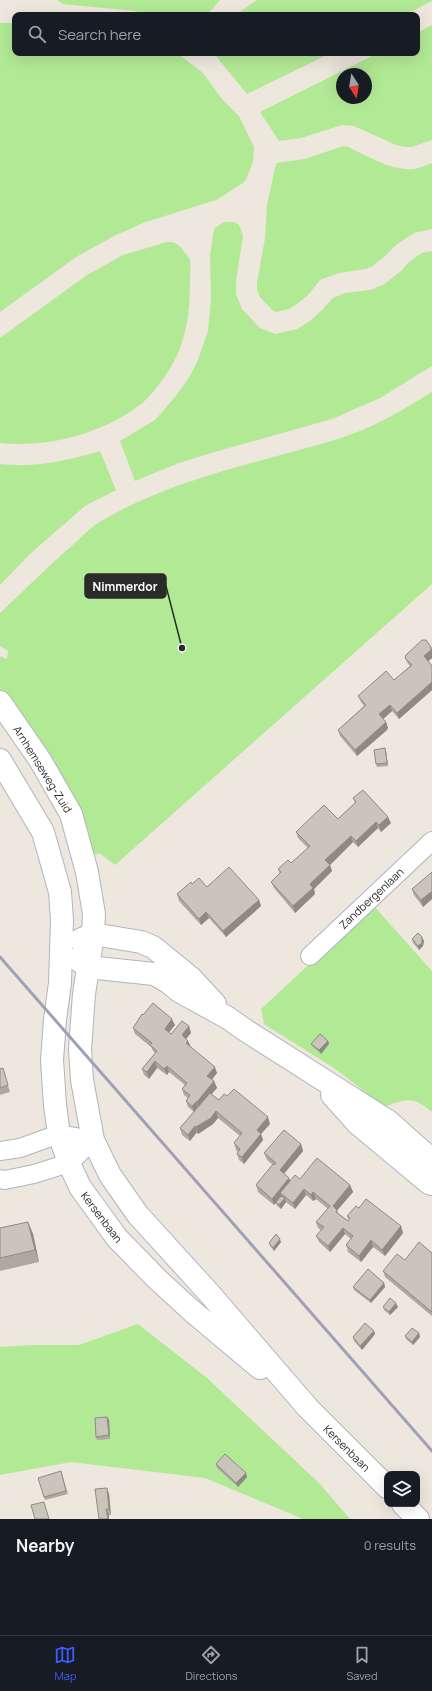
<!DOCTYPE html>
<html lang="en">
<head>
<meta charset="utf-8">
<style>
  body { margin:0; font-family:Manrope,sans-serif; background:#20242c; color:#f1f3f6 }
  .controls { position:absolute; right:12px; bottom:12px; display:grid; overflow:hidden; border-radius:8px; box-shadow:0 4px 16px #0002 }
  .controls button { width:36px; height:36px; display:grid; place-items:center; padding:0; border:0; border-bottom:1px solid #363941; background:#171b24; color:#f1f3f6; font:20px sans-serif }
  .compass { position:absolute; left:336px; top:68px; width:36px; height:36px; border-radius:50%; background:#171b24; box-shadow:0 4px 16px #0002; rotate:168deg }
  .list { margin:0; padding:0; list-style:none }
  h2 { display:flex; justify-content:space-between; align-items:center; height:52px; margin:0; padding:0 16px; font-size:17px }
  h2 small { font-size:13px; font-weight:400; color:#9ea1a6 }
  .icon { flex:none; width:22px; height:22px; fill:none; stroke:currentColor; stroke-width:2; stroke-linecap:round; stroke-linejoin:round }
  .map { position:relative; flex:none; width:432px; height:1519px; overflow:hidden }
  .search { position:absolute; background:#171b24; box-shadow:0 4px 16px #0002; left:12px; right:12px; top:12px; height:44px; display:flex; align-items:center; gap:10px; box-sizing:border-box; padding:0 14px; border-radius:8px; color:#9ea1a6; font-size:15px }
  .sheet { height:116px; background:#171b24 }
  nav { display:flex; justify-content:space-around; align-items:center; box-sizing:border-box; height:56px; border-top:1px solid #363941; background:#171b24; font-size:11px; color:#9ea1a6 }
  nav a { display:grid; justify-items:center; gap:2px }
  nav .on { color:#395eff }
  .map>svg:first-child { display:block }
</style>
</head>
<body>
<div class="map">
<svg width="432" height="1519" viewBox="0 0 432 1519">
  <rect width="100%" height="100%" fill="#eee7dd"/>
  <path fill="#b2e995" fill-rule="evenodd" d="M57,0H220L207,15H147L135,11L63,4Z
    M257,0H432V1L405,15H235Z
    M0,23H15V53H177L203,73L222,99L239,116L254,147L253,162L246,179L243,183L216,200L143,223L114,236L76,257L0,312Z
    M432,25V140L412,147H405L396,145L354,126L342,125L301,138L279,141L260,112L378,53H417V33ZM342,74H366V98H342Z
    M216,53H331L247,94L215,55Z
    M343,146L348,147C368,156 391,171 414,169C420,168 426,165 432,163V229L414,233L396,245L385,256L373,266L366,269L339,273L320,280L308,295L297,304L289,309L276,312L272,310L260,297L257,290V283L265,238L267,205L275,168L277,163L305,159Z
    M224,222H234L239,225L243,236L236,281V294L242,309L260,328L275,334L297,329L310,321L323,309L333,298L345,293L370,290L383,285L400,272L410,261L422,253L432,251V366L380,398L332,419L211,453L179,463L135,481L120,441L155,420L175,397L190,376L198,360L208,331L211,299L210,256L213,234L215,228Z
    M167,242C170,242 174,242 176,244C180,245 188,256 190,260C191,266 190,275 190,281C190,306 188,330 178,353C171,369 155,393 141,404C103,434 47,448 0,443V338L87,275L123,255Z
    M432,392V584L115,865L99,853L92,856L60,777L0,689V656L7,659L8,651L0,646V613C25,590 49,565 75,543C82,536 90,528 98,523C170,479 258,463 338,439C371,429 403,410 432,392Z
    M100,451L116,490L85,506L31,553L0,585V464C35,468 67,461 100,451Z
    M373,905L432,971V1112C411,1095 408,1099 384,1107L337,1070L264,1024L261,1009Z
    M138,1324L207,1378L319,1483L350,1519H303L205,1478L71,1462L0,1475V1347L33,1345H79Z"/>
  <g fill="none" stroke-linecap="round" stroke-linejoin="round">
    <defs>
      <path id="street" d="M310,956L432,841
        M0,1151L20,1148L59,1134L93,1140
        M0,1179L5,1180L34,1174L69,1163L93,1140"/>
      <path id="secondary" d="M0,702L40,760L71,814L87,872L94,914L93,934L84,994L80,1049L82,1080L93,1140L110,1175L138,1215L209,1293L308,1408L387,1487
        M0,760L43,832L60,892L62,920L60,983L55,1020L52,1060L55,1105L59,1134L69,1163L80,1187L117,1238L157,1279L192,1311L260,1368
        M80,940L93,934L141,942L153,947L191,978L215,1004
        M77,959L88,967L154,974L168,982L179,991L228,1018L245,1030L388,1121L432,1160
        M332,1095L357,1123L429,1183L432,1184
        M403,1504L418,1519"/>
    </defs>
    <use href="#street" stroke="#b1b3c0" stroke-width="20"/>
    <use href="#secondary" stroke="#b1b3c0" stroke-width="24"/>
    <use href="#street" stroke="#fff" stroke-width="18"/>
    <use href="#secondary" stroke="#fff" stroke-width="22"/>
    <path stroke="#9fa2b7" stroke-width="3" d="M0,957L432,1451"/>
  </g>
  <path fill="#ada9a1" d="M431,647L432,650V658L428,661L432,666V690L399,719L392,711L383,719L386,722L388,728L387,730L357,756L340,736L338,730L364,706L361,702L358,696L394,680L410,666L408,664L405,658Z
    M386,751L388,766L377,767L376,764Z
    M353,798L391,823L381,832L378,828L358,847L353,842L330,865L332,871L314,889L315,894L295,913L274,888L271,882L280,874L278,869L291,863L308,848L298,838L296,832L338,819L355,803Z
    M432,872V899L423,907L414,895L412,889Z
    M192,884L207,887L259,900L261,906L226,937L209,918L201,925L179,901L177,894Z
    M412,939L424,941L423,946L419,950L413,943Z
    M143,1015L175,1025L169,1032L171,1034L189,1026L191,1033L186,1039L188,1041L190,1046L217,1073L212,1079L214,1081L217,1088L211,1094L219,1100L227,1096L270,1124L261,1134L263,1140L244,1164L239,1160L237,1154L238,1152L236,1150L234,1143L240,1136L218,1118L213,1124L198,1134L197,1132L190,1141L182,1135L180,1128L194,1112L188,1107L186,1101L188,1098L184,1095L182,1089L185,1085L169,1072L167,1075L157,1068L149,1079L144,1075L142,1069L155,1053L153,1051L151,1047L135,1034L133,1028Z
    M328,1041L329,1044L321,1054L313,1047L311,1044Z
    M3,1068L10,1092L0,1095V1069Z
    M301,1144L303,1151L284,1174L290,1181L300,1179L350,1185L353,1192L337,1210L338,1213L348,1221L349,1220L347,1216L359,1208L401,1226L403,1233L385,1256L373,1247L361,1262L348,1252L346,1245L351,1239L345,1234L330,1252L319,1242L316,1236L321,1230L318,1228L316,1222L328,1209L316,1199L313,1201L306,1195L295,1209L286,1202L281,1209L277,1206L276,1203L274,1205L258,1192L256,1185L273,1165L267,1160L264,1153Z
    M28,1222L33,1234L39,1262L0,1271V1228Z
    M281,1242L274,1251L270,1246L269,1243Z
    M432,1253V1316L385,1277L383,1271L405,1260Z
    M384,1283L385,1287L371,1303L354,1290L353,1287Z
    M383,1307H398L390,1315L384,1310Z
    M374,1331L375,1334L362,1350L354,1341L353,1337Z
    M419,1333L420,1337L413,1345L406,1339L405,1336Z
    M107,1417L109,1420L110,1439L97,1440L96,1437Z
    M216,1464L247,1477L238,1487L217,1468Z
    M61,1471L68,1494L45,1500L44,1497Z
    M107,1488L109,1494L111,1515H109V1519H99Z"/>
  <path fill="#8d8a83" d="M431,647L432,650V658L426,663L424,656Z
    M432,682V690L399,719L397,713Z
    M390,705L392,711L381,721L379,714Z
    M386,722L388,728L387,730L357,756L355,750Z
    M385,748L386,751L388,766L387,763Z
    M388,817L391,823L381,832L379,825Z
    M376,822L378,828L358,847L356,841Z
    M351,836L353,842L328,867L325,860Z
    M330,865L332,871L314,889L315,894L295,913L293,906L310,884Z
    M431,892L432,895V899L423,907L421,900Z
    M259,900L261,906L226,937L223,931Z
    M206,912L209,918L201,925L199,919Z
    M422,937L424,941L423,946L419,950L418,946Z
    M172,1019L175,1025L167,1035L165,1029Z
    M189,1026L191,1033L184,1041L182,1035Z
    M188,1041L191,1047L186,1043Z
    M328,1041L329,1044L321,1054L319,1050Z
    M155,1061L157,1068L149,1079L147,1072Z
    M167,1066L169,1072L167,1075L164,1069Z
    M215,1067L217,1073L210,1082L207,1076Z
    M214,1081L217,1088L199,1109L197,1102Z
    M196,1102L198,1108L194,1112L192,1106Z
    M216,1111L218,1118L213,1124L198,1134L196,1127Z
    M268,1117L270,1124L261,1134L263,1140L244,1164L242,1157L257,1130Z
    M195,1126L197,1132L190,1141L188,1135Z
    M301,1144L303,1151L282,1176L280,1170Z
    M289,1178L292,1184L280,1193L282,1196L274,1205L272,1199Z
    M350,1185L353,1192L335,1213L333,1206Z
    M304,1189L306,1195L295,1209L293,1203Z
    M313,1192L316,1199L313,1201L311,1195Z
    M285,1198L286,1202L281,1209L279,1205Z
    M28,1222L33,1234L39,1262L35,1250Z
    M401,1226L403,1233L385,1256L382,1250Z
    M343,1228L345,1234L330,1252L328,1246Z
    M280,1239L281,1242L274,1251L273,1248Z
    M371,1240L373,1247L361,1262L359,1256Z
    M384,1283L385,1287L371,1303L370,1300Z
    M396,1303L398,1307L390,1315L389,1312Z
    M374,1331L375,1334L362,1350L360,1346Z
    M419,1333L420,1337L413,1345L412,1342Z
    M107,1417L109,1420L110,1439L109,1435Z
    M246,1473L247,1477L238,1487L236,1483Z
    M107,1488L109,1494L111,1515L109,1509Z
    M106,1509L109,1515V1519H108Z"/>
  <path fill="#c9c5bb" stroke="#8d8a83" d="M422,640H426L431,647V650L424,656L432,666V682L397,713L390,705L379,714L386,722L384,724L355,750L338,730L366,705L358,696L386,671L394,680L412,665L405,658L406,655Z
    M385,748L387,763L376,764L374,750Z
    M363,790L388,817L379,825L376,822L356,841L351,836L325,860L330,865L310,884L313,888L293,906L271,882L281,872L278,869L288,860L291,863L310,846L296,832L324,805L338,819L356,802L353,798Z
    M229,867L259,900L223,931L206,912L199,919L177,894L191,882L192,884L199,878L207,887Z
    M432,872V893L431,892L421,900L412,889Z
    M418,933L422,937V943L418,946L412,939Z
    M153,1003L172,1019L165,1029L171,1034L182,1021L189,1026L182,1035L188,1041L186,1043L215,1067L207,1076L214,1081L197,1102H196L192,1106L186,1101L190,1095L182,1089L187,1083L167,1066L164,1069L155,1061L147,1072L142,1069L157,1051L150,1045L152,1043L133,1028L142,1014L143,1015Z
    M320,1034L328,1041L319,1050L311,1044Z
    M3,1068L8,1085L0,1088V1069Z
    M234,1089L268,1117L257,1130L261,1134L242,1157L237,1154L240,1149L234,1143L242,1133L216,1111L211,1118L196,1127L195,1126L188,1135L180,1128L210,1093L219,1100L224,1094L227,1096Z
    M284,1130L301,1144L280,1170L289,1178L272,1199L256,1185L273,1164L274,1165L276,1163L264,1153Z
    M317,1158L350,1185L333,1206L337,1210L336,1212L348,1221L350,1218L347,1216L356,1206L359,1208L366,1199L401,1226L382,1250L371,1240L359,1256L346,1245L353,1236L343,1228L328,1246L316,1236L324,1227L316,1222L330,1206L313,1192L311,1195L304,1189L293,1203L280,1193L295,1175L300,1179Z
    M281,1196L285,1198L279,1205L276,1202Z
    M28,1222L35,1250L0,1258V1228Z
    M276,1234L280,1239L273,1248L269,1243Z
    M419,1242L432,1253V1312L383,1271L397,1254L405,1260Z
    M368,1269L384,1283L370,1300L353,1287Z
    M390,1298L396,1303L389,1312L383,1307Z
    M365,1323L374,1331L360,1346L353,1337Z
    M412,1328L419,1333L412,1342L405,1336Z
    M107,1417L109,1435L96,1437L95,1418Z
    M225,1454L246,1473L236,1483L216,1464Z
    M61,1471L66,1491L44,1497L38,1478Z
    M107,1488L109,1509H106L108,1519H99L95,1489Z
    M44,1502L49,1519H35L31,1505Z"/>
  <g text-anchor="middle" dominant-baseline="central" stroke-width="3" stroke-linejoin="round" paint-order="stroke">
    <g font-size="11" fill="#2b2b2b" stroke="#fff">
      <text transform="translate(43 769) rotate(58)">Arnhemseweg-Zuid</text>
      <text transform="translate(371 898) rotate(-43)">Zandbergenlaan</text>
      <text transform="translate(102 1217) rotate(53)">Kersenbaan</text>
      <text transform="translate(347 1448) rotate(45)">Kersenbaan</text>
    </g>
  </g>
  <path fill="none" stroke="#2b2b2b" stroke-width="1.5" d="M182 648L166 586"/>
  <circle fill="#2b2b2b" stroke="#fff" stroke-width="1.5" cx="182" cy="648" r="4"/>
  <rect fill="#2b2b2b" stroke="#2b2b2b" stroke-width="1.5" x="85" y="574" width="81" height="24" rx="4"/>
  <g font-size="12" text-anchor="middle" font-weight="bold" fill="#fff">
    <text x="125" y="591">Nimmerdor</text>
  </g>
</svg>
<div class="controls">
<button><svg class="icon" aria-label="layers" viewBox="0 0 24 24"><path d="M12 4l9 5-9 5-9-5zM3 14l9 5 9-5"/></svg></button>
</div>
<svg class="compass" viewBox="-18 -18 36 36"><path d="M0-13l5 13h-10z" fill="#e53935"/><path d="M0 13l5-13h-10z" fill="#9ea1a6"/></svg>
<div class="search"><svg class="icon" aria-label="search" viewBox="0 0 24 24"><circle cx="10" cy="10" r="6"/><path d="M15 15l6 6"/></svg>Search here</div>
</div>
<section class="sheet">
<h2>Nearby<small>0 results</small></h2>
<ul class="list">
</ul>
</section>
<nav>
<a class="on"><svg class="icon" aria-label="map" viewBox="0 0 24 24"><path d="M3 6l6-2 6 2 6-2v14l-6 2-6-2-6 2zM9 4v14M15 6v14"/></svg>Map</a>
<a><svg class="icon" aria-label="directions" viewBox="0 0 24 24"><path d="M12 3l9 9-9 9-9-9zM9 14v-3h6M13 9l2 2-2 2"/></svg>Directions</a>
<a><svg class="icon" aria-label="saved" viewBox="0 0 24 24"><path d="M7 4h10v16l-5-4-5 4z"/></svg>Saved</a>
</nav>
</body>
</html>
